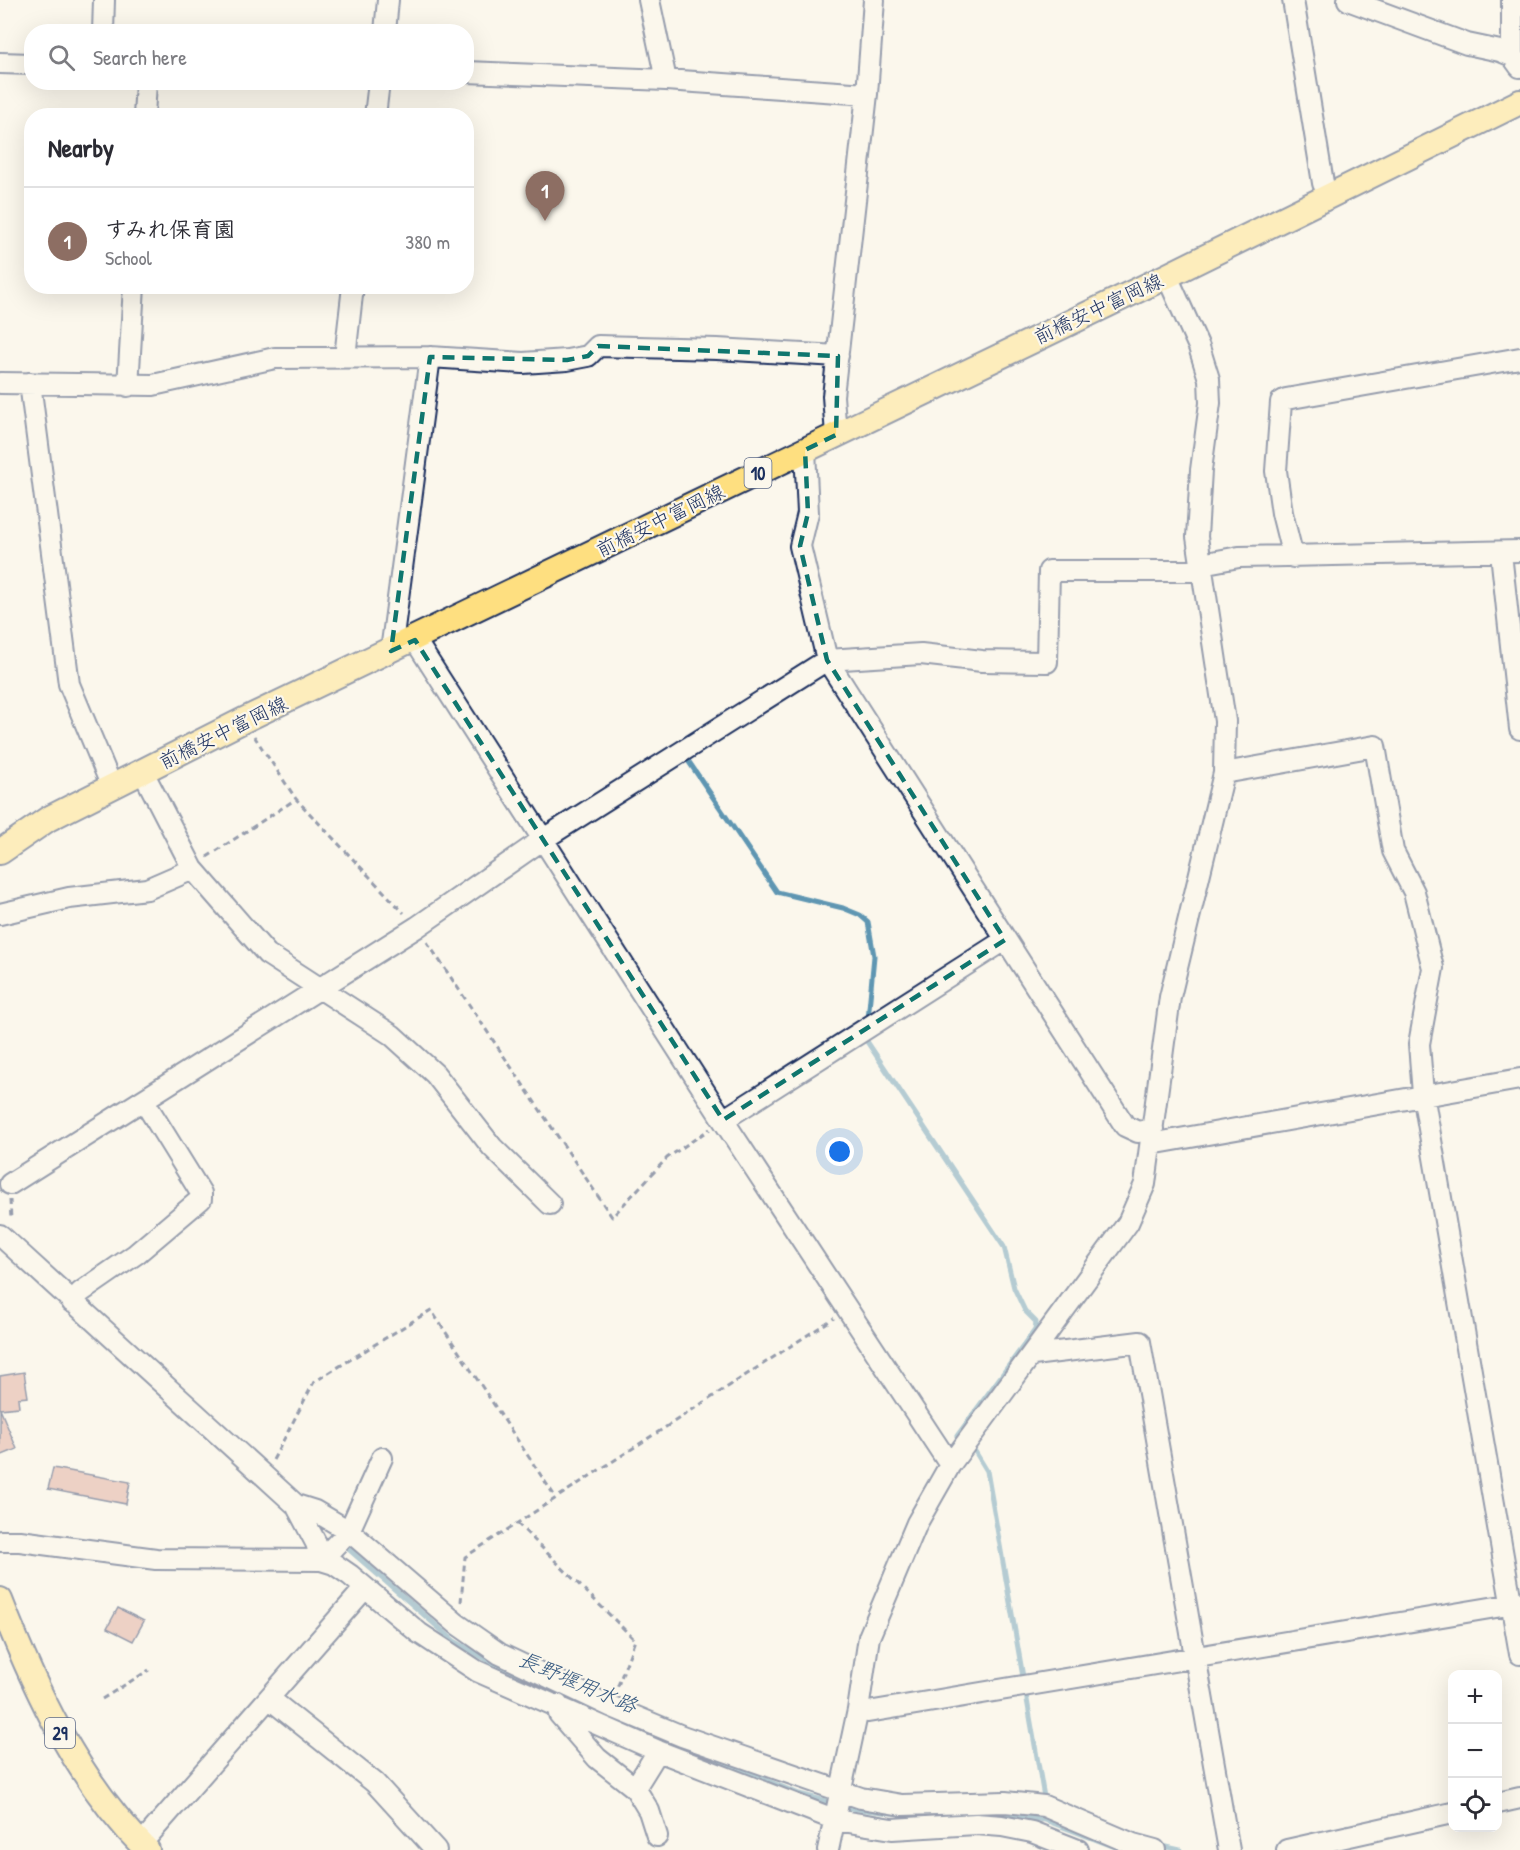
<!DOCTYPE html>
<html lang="en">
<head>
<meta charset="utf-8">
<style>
  body { margin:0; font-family:"Patrick Hand","Klee One",sans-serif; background:#f7f7f7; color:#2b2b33 }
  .controls { position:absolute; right:18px; bottom:18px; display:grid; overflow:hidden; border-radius:12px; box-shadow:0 6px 24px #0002 }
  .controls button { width:54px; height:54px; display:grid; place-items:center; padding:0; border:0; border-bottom:2px solid #e1e1e2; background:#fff; color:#2b2b33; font:30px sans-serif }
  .you { position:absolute; left:840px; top:1152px; width:21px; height:21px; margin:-15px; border:4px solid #fff; border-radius:50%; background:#1a73e8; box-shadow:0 0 0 9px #1a73e833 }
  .badge { display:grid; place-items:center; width:39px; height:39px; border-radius:50%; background:#111827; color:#fff; font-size:20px; font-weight:700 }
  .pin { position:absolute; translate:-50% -50px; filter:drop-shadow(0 2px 3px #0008) }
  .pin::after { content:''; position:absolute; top:32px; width:21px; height:18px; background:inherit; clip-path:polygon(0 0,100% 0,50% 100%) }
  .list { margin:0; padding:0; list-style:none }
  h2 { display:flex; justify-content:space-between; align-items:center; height:78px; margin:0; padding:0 24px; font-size:26px }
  h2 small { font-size:20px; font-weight:400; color:#7c7c81 }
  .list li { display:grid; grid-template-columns:39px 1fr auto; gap:18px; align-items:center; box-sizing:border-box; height:108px; padding:0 24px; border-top:2px solid #e1e1e2 }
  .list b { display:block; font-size:22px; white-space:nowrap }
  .list p { margin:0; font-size:20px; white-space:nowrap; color:#7c7c81 }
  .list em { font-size:20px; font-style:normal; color:#7c7c81 }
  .icon { flex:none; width:33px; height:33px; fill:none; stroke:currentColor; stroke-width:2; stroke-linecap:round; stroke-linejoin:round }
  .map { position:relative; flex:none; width:1520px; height:1850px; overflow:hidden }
  .search { position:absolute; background:#fff; box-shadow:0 6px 24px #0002; left:24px; top:24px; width:450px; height:66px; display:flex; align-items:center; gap:15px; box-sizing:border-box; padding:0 21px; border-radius:24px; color:#7c7c81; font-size:22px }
  .panel { position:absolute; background:#fff; box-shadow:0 6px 24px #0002; left:24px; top:108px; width:450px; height:186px; border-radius:24px }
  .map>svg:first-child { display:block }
</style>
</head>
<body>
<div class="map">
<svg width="1520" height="1850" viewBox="0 0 1520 1850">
  <rect width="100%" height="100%" fill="#fbf7ec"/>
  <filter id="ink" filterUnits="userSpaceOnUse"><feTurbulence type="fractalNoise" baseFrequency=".0167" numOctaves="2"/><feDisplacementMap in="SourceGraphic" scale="12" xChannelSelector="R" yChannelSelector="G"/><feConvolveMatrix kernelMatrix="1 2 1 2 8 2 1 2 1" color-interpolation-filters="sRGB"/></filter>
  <g filter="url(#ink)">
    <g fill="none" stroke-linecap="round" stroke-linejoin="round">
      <path stroke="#5f96b2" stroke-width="5" d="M687,759L777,892L843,908L860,915L868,922L874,956L868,1019
        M866,1040L1004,1247L1014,1288L1025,1311L1036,1322L1035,1330L957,1436
        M973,1448L987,1471L1044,1797L1047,1799
        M345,1546L454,1641L504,1669L587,1705
        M695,1750L799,1794L826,1801
        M849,1808L917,1816L976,1812
        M991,1812L1045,1820L1123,1850
        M1158,1845L1180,1850"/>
    </g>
    <path fill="#dba296" stroke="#1b2f5e" stroke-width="1.5" d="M24,1372L28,1397L18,1398L19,1407L0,1409L17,1449L0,1456V1376Z
      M53,1468L130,1482L126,1504L48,1489Z
      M118,1608L144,1621L133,1641L107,1628Z"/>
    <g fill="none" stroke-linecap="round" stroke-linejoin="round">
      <defs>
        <path id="minor" d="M649,0L666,80
          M1293,0L1323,183L1328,194
          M1348,0L1467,44L1500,51L1512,56L1520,67
          M1512,0V56
          M103,32L104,0
          M385,32L388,0
          M0,63L32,64
          M466,72L666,80L867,94
          M144,116L146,82
          M375,116L379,82
          M345,357L353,286
          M0,383L153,385L275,358L430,357L523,363L567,360L588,356L598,346L717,349L838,356
          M30,383L69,684L112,787
          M128,386L134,286
          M836,435L833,396L867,94L874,0
          M805,450L808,513L800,546L827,660L1125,1126L1138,1132L1153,1129
          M1501,553L1520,729
          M1293,557L1282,513L1276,471L1281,402L1286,399L1520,358
          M1201,564L1239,557L1520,551
          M415,640L723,1120L950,1465
          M391,651L430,357
          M143,772L193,869L267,954L392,1035L435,1074L492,1147L550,1204
          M1224,773L1375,746L1393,851L1414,892L1433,968L1419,1044L1423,1094L1520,1654
          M0,914L69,898L147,889L193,869
          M723,1120L1005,940
          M1151,1144L1520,1079
          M10,1184L417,927L542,840L827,660L921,654L982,661L1047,662L1049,571H1202
          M0,1235L296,1505L316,1543L321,1560
          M72,1302L81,1292L136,1254L201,1199V1193L144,1101
          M1033,1355L1140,1342L1229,1850
          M296,1505L315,1511L349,1531L457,1624L500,1654L610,1706L682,1736L861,1798L902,1805L1005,1802L1044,1806L1133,1844L1155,1850
          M0,1541H20L156,1559L321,1560L334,1564L350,1575L419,1633L477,1671L658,1751L836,1820L892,1829L976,1824L1002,1826L1032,1832L1078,1850
          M321,1560L349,1531L382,1458
          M270,1699L375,1783L436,1850
          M558,1705L559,1714L597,1758L635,1788L649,1811L657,1836
          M858,1710L868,1712L1520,1603
          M635,1788L658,1751
          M1498,1803L1520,1798
          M141,1844L365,1588
          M828,1850L858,1710L869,1637L917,1523L950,1465L1128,1223L1145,1184L1170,997L1224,773L1225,721L1197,537L1201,470L1210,403L1209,379L1199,347L1167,276
          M1287,1850L1452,1813"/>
        <path id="major" d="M0,852L48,819L244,720L1167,276L1520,102
          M0,1600C35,1690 77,1781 147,1850"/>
      </defs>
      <use href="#minor" stroke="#1b2f5e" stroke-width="24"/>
      <use href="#major" stroke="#1b2f5e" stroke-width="28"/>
      <path stroke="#1b2f5e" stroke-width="3" stroke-dasharray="6 4.5" stroke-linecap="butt" d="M254,736L296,799L404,913
        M207,857L296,799
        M427,942L612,1217L667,1158L710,1129
        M10,1200L11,1220
        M273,1460L314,1382L431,1310L556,1498
        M517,1523L635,1640L616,1691
        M461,1602L465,1557L834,1318
        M102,1699L149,1670"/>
      <use href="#minor" stroke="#fbf7ec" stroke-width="20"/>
      <use href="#major" stroke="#fedf80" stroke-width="24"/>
    </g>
  </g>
  <path d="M0 0H1520V1850H0ZM598,346L838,356L836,435L805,450L808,513L800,546L827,660L1005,940L723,1120L415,640L391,651L430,357L567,360L588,356Z" fill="#fbf7ec" fill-opacity=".55" fill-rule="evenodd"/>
  <path fill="none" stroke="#0f766e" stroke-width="4.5" stroke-dasharray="12 8" stroke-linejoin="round" d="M598,346L838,356L836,435L805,450L808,513L800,546L827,660L1005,940L723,1120L415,640L391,651L430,357L567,360L588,356Z"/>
  <g text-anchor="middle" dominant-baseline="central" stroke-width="4.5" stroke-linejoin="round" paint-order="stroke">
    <g fill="#fbf7ec" stroke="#5e6b89" stroke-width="1.5">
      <rect x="744.5" y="458" width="27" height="30" rx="4.5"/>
      <rect x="45" y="1718" width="30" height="30" rx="4.5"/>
    </g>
    <g font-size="18" font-weight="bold" fill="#1b2f5e">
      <text x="758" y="473">10</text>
      <text x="60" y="1733">29</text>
    </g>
    <g font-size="20" fill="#1b2f5e" stroke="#fbf7ec">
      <text transform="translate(1098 308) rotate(-25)">前橋安中富岡線</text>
      <text transform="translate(660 520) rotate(-26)">前橋安中富岡線</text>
      <text transform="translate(223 732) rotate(-26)">前橋安中富岡線</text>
    </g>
    <g font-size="21" font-style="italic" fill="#375a81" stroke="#fbf7ec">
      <text transform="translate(578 1682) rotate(23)">長野堰用水路</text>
    </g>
  </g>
</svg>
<div class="controls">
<button>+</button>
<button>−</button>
<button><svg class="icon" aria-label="locate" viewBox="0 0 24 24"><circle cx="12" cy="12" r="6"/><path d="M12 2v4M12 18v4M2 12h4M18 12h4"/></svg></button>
</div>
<div class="you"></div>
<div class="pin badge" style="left:545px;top:221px;background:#8d6e63">1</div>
<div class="search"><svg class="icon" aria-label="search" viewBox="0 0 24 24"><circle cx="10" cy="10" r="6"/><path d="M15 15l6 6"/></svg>Search here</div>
<section class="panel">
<h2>Nearby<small></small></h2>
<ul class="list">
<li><span class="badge" style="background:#8d6e63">1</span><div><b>すみれ保育園</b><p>School</p></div><em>380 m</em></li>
</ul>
</section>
</div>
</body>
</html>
